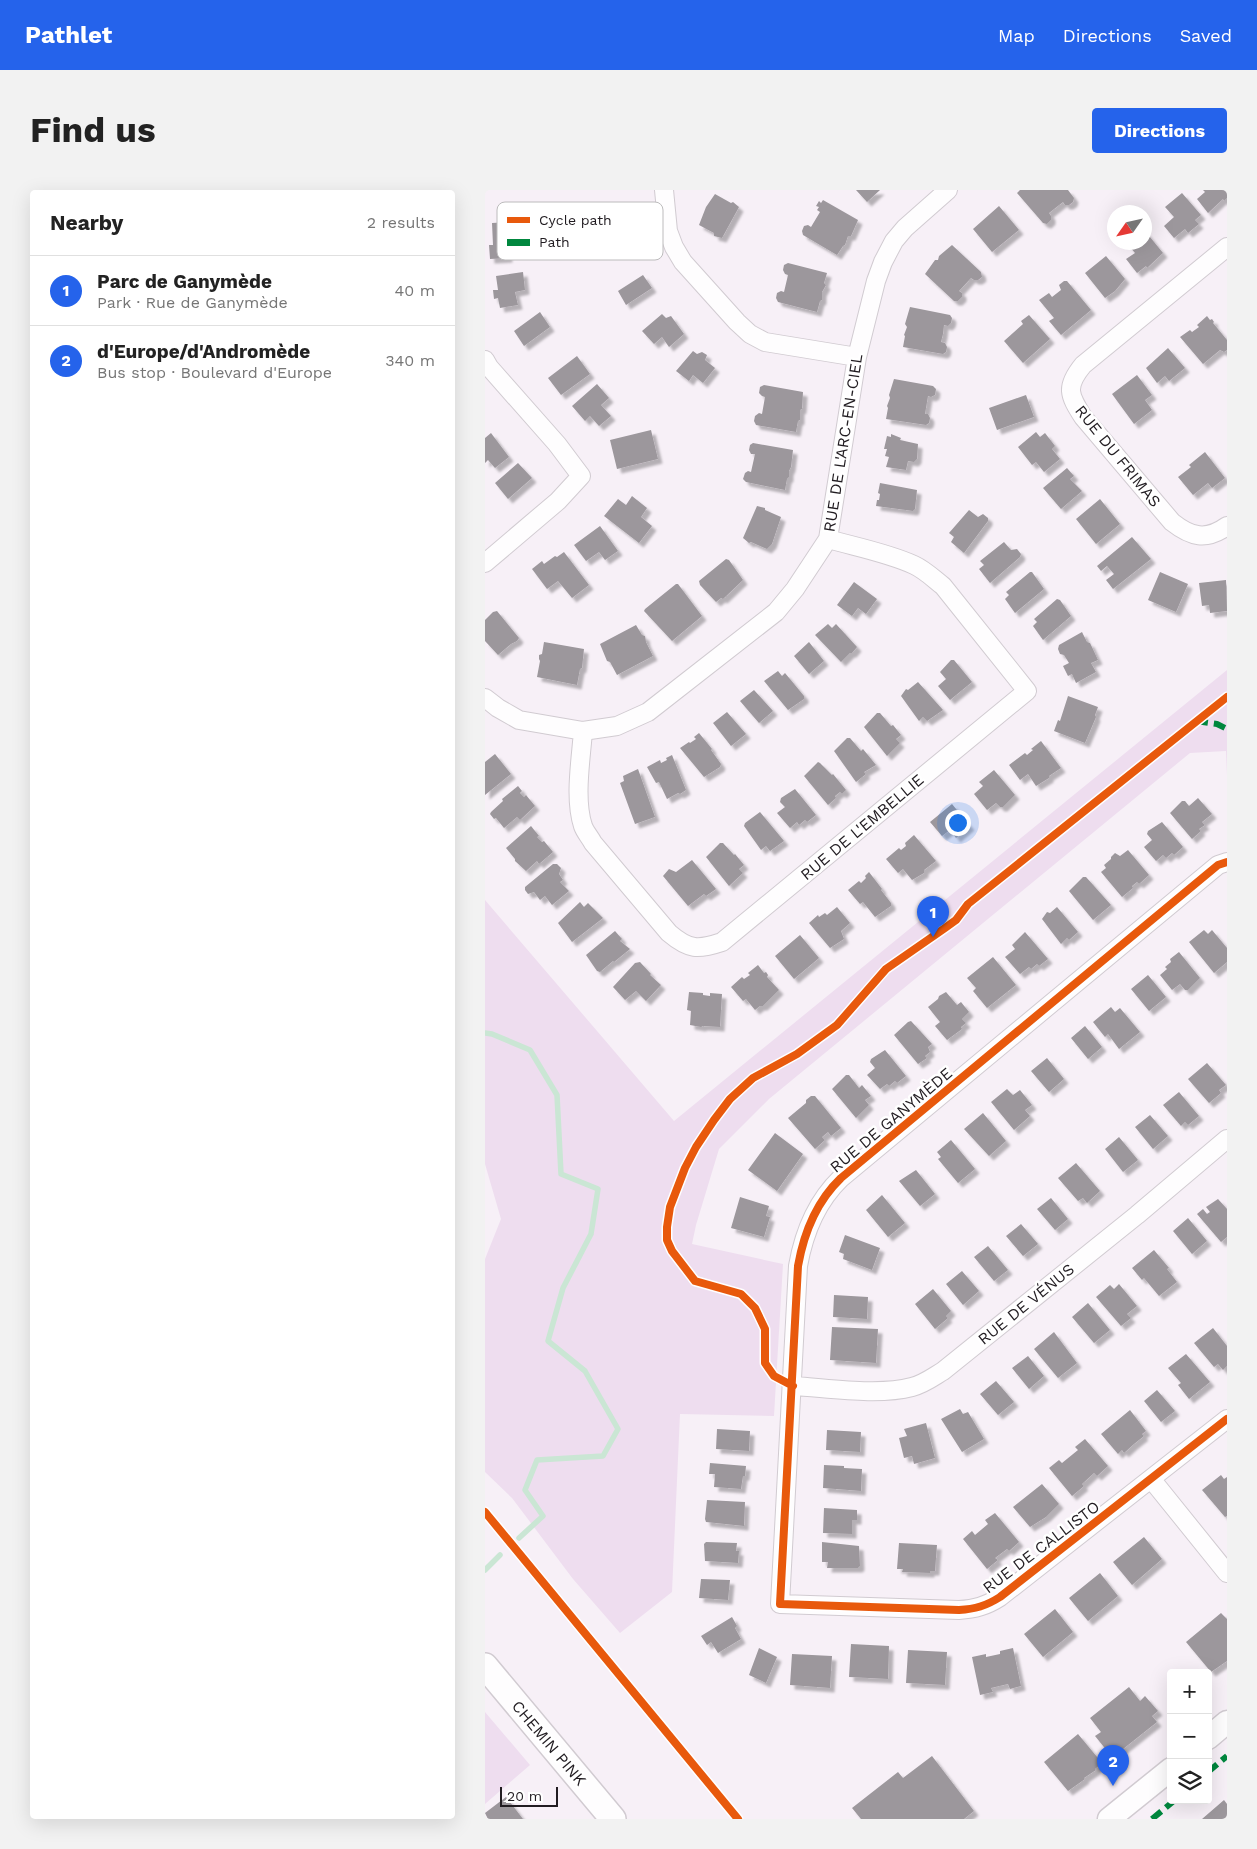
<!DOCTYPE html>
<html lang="en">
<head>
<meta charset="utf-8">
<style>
  body { margin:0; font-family:"Work Sans",sans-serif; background:#f2f2f2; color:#222 }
  .controls { position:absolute; right:15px; bottom:15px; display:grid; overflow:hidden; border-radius:5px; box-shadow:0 5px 20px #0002 }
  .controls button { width:45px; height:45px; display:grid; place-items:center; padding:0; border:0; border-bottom:1px solid #e0e0e0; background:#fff; color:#222; font:25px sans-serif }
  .compass { position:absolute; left:622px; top:15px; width:45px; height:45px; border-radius:50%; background:#fff; box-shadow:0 5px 20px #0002; rotate:236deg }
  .scale { position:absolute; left:15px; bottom:12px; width:58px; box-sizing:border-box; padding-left:5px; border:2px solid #211c21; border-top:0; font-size:14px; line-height:18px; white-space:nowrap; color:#211c21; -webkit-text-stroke:4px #fff; paint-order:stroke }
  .you { position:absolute; left:472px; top:632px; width:18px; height:18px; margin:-12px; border:4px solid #fff; border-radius:50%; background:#1a73e8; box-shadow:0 0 0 8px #1a73e833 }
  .badge { display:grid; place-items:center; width:32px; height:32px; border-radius:50%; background:#2563eb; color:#fff; font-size:16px; font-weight:700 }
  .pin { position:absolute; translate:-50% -41px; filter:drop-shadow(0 1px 2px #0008) }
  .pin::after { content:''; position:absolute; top:26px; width:18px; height:15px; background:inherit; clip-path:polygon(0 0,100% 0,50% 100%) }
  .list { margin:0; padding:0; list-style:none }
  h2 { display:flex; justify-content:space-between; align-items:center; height:65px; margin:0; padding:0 20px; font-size:21px }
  h2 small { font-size:16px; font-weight:400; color:#767676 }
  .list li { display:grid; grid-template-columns:32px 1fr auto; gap:15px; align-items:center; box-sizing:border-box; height:70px; padding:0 20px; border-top:1px solid #e0e0e0 }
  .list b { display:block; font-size:19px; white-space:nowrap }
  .list p { margin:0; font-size:16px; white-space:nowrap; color:#767676 }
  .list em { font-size:16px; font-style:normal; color:#767676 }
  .icon { flex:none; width:28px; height:28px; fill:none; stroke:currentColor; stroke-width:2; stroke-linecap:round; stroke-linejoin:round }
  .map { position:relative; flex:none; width:742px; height:1629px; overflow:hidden; border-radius:5px }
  header { display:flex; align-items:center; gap:30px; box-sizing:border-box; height:70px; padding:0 25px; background:#2563eb; color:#fff }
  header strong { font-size:24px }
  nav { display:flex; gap:28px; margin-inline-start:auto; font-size:18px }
  .intro { display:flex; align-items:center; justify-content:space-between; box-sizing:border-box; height:120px; padding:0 30px }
  h1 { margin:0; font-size:35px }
  .button { padding:12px 22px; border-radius:5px; background:#2563eb; color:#fff; font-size:18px; font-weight:700 }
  main { display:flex; gap:30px; padding:0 30px }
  aside { flex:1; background:#fff; border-radius:5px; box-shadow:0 5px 20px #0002 }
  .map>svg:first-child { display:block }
</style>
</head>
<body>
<header>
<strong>Pathlet</strong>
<nav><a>Map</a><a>Directions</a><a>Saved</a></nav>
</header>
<div class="intro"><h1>Find us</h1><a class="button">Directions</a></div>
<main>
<aside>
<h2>Nearby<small>2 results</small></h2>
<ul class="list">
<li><span class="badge">1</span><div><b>Parc de Ganymède</b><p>Park · Rue de Ganymède</p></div><em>40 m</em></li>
<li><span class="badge">2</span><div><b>d'Europe/d'Andromède</b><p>Bus stop · Boulevard d'Europe</p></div><em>340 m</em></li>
</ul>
</aside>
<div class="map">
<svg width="742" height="1629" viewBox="0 0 742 1629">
  <defs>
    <filter id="shadow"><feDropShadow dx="4.5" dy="4.5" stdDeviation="1" flood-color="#0004"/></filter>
  </defs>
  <rect width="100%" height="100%" fill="#f7f0f7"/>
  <path fill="#eeddef" d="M742,480V585L741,561L705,563L284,909L234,959L211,1035L207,1054L298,1074L289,1226L195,1224L187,1402L135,1443L88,1389L27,1308L0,1282V1069L16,1029L0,974V710L189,931Z
    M0,1522L45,1575L0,1614Z"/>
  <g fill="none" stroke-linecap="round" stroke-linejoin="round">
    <path stroke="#cae6d4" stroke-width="5.5" d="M0,843L7,844L45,860L72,905L76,984L113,999L106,1044L78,1098L63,1151L100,1181L133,1239L118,1266L52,1270L40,1300L58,1326L34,1348
      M0,1380L15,1365"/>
  </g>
  <path fill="#9c979c" filter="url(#shadow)" d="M371,0H395L382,12Z
    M535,0H583L589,8L588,12L584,15H580L578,12L564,23L566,26V30L562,34L558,33L532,3Z
    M718,0H742V8L739,11L738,9L723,23L712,9L720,2Z
    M697,3L716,25L710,30L714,34L703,43L700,39L689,48L679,36L689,27L680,17Z
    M230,4L246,13L248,12L254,17L237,48L229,46V43L214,35L221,17Z
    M338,10L373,30L366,46H363L360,55L358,56L352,65L318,45L317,41L319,36L323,35L326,37L335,22L332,20L334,17L331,16L334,11L336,13Z
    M514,16L534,40L507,62L488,39Z
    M48,31L49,48L22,50L23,68L5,69L4,55H8L7,33Z
    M660,41L678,63L662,78L661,76L652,83L641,69L650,63L641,52H660Z
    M467,55L496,82L497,87L493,90H489L486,88L474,101L477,103V107L473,111H469L440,84L450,70H453L454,66Z
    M621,66L640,89L630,101L620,108L600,83Z
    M303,73L342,83L339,93L341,95L337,102V110L335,111L332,122L293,112L291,108L292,103L296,101L299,102L303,85L300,84L298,80L299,75Z
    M38,82L40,100L30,102L33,115L15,118L13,108L9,109L8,100H13L11,86Z
    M158,85L167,98L141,115L133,101Z
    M579,91H582L606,120L576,145L564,131L569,128L554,110L564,103L567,107L576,100L574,95Z
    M425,117L465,125L467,128L466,133L463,136L459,135L458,144L456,152L460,153L462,157L461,162L458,164L418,157L420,146L419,145L422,137L420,134Z
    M55,122L65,137L39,156L29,141Z
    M177,124L181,128L186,126L199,144L184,157L177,147L169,154L157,141Z
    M544,125L565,149L538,173L519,151L538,134L536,131Z
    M722,126L725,130L727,129L729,132L728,133L742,150V160L739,162L735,160L718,174L695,147L705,140L707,142L714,137L712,135Z
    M683,158L700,178L684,191L680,186L672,193L661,178Z
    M208,161L212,164L217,162L222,165L220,170L230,178L218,193L208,185L204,191L191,181Z
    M92,166L105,184L76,205L63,188Z
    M652,185L667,205L660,210L667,220L649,234L627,204Z
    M409,189L448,196L451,199L450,205L446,207L443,206L440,224H443L445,228L444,233L441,235L401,229L403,218L402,216L405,208L404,205Z
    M112,194L124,208L116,215L126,226L114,236L105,226L100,231L87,216Z
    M279,195L318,202L317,219L315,220V230L313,231L311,242L271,235L269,231L270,226L274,223L277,224L280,207L277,206L274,203L275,197Z
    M541,205L549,227L512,240L504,218Z
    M166,240L173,269L132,279L125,250Z
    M551,242L555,247L560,243L570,256L567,259L575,269L559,282L551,272L547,275L533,257Z
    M6,243L24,267L10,278L3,270L0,273V248Z
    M406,244L416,248L415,250L433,254L432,269L429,272L423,271L421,280L401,277L404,267L400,266L402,259H399L402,246L406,247Z
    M268,253L308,260L306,277L304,281V287L302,289L300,300L261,292L258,289L260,283L263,281L266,282L270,264H266L264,260L265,255Z
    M720,262L740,288L727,298L723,293L708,305L693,287L706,277L704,275Z
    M33,273L47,288L23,309L10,293Z
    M582,278L589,286L585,289L597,301L576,319L558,298Z
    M395,293L432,300L430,319L428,321L391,316L392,310H394L395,304L393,303Z
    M147,306L162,318L156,327L167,336L154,353L119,326L133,309L141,315Z
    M615,309L635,334L611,354L591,329Z
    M272,316L280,318V320L296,327L287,354L282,359L266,352L264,353L258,348Z
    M484,320L493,327L498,324L503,328V331L479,363L466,352L469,347L464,343Z
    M115,336L133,361L120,370L114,362L101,371L89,355Z
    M647,347L666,369L628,399L621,390L629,384L622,376L616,381L612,376Z
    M519,352L526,360L532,359L536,364L535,367L505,393L494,379L499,375L495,371Z
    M79,362L104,395L87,408L73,391L62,399L47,379L57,371L59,374L70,366L72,367Z
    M241,369L244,370L258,390L238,409L236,408L231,412L215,395L214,391Z
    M545,382H547L559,399L530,423L520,409L524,405L521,402Z
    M675,382L703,394L691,422L663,410Z
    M741,390L742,421L725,423L724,415L717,416L714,393Z
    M369,392L392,409L381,424L373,418L367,426L352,415Z
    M191,394H193L217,426L187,451L159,421L160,419Z
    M572,409L575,410L586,426L558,450L548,436L552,432L549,429Z
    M12,421L34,448L32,451L26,454L13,465L0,451V430L8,422Z
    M343,434L347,438L351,434L372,457L367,463H365L356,472L330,445Z
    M151,435L157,445L160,446L161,452L168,466L132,485L125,472L122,471L115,454Z
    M597,442L602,452L605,453L613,470L606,473L611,482L591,493L587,484L583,486L578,476L584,473L579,465L575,464L573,459L574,455Z
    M59,452L99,459L97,478L95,479L92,495L52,487L55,471L54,469V465L57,464Z
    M324,452L339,471L324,484L309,466Z
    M466,470H469L487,492L465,510L453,496L461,489L455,482Z
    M293,481L297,486L300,483L319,506V509L303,520L279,491Z
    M433,492L458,520L442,531L438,527L434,531L416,506L421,499L423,500Z
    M269,500L288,521L274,533L255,511Z
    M583,506L613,517L610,525L611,527L600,553L569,541L573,530L575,531Z
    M242,522L261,544L246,556L228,533Z
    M392,523H395L406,536L408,535L416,545L411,549L415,553L402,566L379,537Z
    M214,543L227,559L226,560L236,574L235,577L219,587L195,558L204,552L205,553L211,549L209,547Z
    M362,548H365L376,561L378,559L391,575L379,582L381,584L371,592L349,561Z
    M556,551L576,578L564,586V588L551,596L543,584L535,590L524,575L540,563L542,565L548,560L546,559Z
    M10,564L26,584L0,605V572Z
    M187,565L201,600L195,604L193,603L182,609L174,592L171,593L162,577L175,570L176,573L182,570L181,568Z
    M333,572L335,573L347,585L348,584L361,600L357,604L355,602L350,606L351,608L343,615L319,586Z
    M153,579L170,627L150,634L135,593L139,591L138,586Z
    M509,580L530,605L518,617H515L511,613L502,620L489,604L498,596L494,592Z
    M33,596L37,601L35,603L39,607L41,605L50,616L35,630L32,627L19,638L11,628L9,629L5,624L6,622L18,611L17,609Z
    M310,599L331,625L322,632L320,630L314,635L312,632L305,638L292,623L300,617L295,612L296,608Z
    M713,608L727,624L717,632L720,635L714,639L716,641L707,649L685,623L697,611H700L704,616Z
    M467,614L485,636L471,648L465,640L457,646L445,632Z
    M275,622L299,651L285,661L281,656L276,660L259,636L260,633Z
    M677,632L698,657L689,665L687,663L681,668L678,665L671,671L659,657L667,650L662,644L663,641Z
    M46,636L54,646L52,647L57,652L59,651L68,662L54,674L52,671L41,681L30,671V669L21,658Z
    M429,645L451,671L439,680V683L427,690L418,679L413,683L401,669L414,658L416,660L421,656L420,653Z
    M235,653H238L249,665L250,664L259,675L254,679L258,683L244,696L221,667Z
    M643,660L664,685L654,694L652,692L647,696L648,698L637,707L616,682L621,678L619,675L626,669V667L630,663L635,666Z
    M207,670L231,699L221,706L219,704L203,716L178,686L184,679L191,682Z
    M68,674H72L76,678L74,684L78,690L75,692L84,701L67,715L60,706L55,710L49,702L43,704L40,700V697Z
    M384,682L397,699L396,700L406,713V716L390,727L378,712L375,714L363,700L374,691L376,693L381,688L380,686Z
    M598,687H601L626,715L608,730L584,701Z
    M95,712L99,717L103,713L118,728L87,752L73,733Z
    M352,717L365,733L356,741L359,749L345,758L324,733L333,725L334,727L340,723L342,725Z
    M572,717L593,742L584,750L582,748L576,754L557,729L562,722L565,723Z
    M719,740L723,744L727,740L742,758V772L729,783L704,752Z
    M130,741L137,749L135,751L145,759L129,772L128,771L115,782L112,781L101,765Z
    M540,742L563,769L554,776L552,774L546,779L544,777L535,784L520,767L530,759L527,755Z
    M315,745L334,768L309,789L290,766Z
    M694,762L715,788L703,800H700L695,794L687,800L675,785L682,779L680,777L686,772L685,769Z
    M508,767L531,795L502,818L488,801L491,798L482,788Z
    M155,772L166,784L165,785L176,795L161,811L151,801L140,810L128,797L150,773Z
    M273,775L279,783L281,782L283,785L282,787L294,800L278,816H275L270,820L261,809L258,811L246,797L257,787L259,789L265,785L263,783Z
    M663,785L681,807L664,821L646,799Z
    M204,802L218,803V805L225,806V803L237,804L235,837L218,836L216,837L205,835L206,821L202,820Z
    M461,802L472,815L476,812L484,822L477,829L481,833L476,837L477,839L462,850L450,836L455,832L443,817L453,809L454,806Z
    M626,817L630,822L635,818L655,842L634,859L623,844L620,847L608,832Z
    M426,831L447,854L443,857L445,862L440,866L442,868L433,874L409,845L423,832Z
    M600,836L617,857L603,869L586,848Z
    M400,860L421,886L412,893L410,891L404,896L402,894L395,899L382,885L390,878L385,872L386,869Z
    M562,868L579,889L564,902L546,881Z
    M722,873L741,895L734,900L736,903L724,913L703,889Z
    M361,885H364L374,898L377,895L386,906L380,910L384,915L371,928L347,899Z
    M522,899L528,905L535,900L547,915L540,920L545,926L529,940L506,912Z
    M694,902L714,926L703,935L700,932L696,936L678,915Z
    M326,906H330L356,938L346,946L343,942L337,947L340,950L330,959L303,928L321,913V910Z
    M498,923L521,951L504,966L479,939Z
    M665,925L683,946L668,959L650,937Z
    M290,943L318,964L292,1001L263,980Z
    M634,947L653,970L638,982L620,959Z
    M466,950L490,979L473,993L453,969L456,967L452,962Z
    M591,973L615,1001L602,1013L598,1008L593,1011L573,988Z
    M431,980L450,1004L435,1016L414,991Z
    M397,1005L420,1033L403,1047L381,1020Z
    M255,1007L284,1016L281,1026L285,1027L279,1047L246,1038Z
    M566,1008L583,1029L570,1040L552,1019Z
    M733,1009L742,1019V1047L736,1052L712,1024L718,1019L722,1024L725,1022L721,1017Z
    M703,1028L722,1051L707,1064L688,1041Z
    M536,1034L553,1054L538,1066L521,1046Z
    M360,1045L395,1058L387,1080L358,1069L359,1064L354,1062Z
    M503,1056L523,1080L509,1091L489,1067Z
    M669,1060L684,1078L682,1079L692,1092L674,1106L659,1088L657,1090L647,1078Z
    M477,1081L494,1101L478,1115L461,1094Z
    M634,1094L652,1116L642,1124L646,1128L636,1136L611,1107L625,1095L629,1099Z
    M448,1099L466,1121L461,1126L463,1128L450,1139L430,1114Z
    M349,1105L383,1107L382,1129L348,1127Z
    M603,1113L625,1140L609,1153L587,1127Z
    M347,1137L393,1139L391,1173L345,1170Z
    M728,1138L742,1156V1176L738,1180L733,1174L729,1177L709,1153Z
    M569,1142L592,1173L573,1188L549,1159Z
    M701,1164L725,1192L704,1209L693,1195L696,1193L683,1178Z
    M543,1166L559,1186L544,1199L527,1178Z
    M511,1191L529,1212L513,1225L495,1204Z
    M672,1200L690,1221L676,1232L659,1211Z
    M475,1219L478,1224L483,1222L499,1249L477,1262L456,1229Z
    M645,1220L661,1241L657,1244L659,1246L649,1254L639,1263L637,1260L633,1264L616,1244Z
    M441,1233L450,1268L429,1274L427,1266L419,1268L414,1248L422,1246L419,1239Z
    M232,1239L265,1241L264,1261L231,1259Z
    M342,1240L376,1242L375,1262L341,1260Z
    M600,1249L623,1276L612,1286L609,1283L597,1294L599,1296L587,1306L564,1278L574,1270L577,1273L593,1260L590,1257Z
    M225,1273L261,1276L260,1286H258L256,1299L229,1297L230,1284H224Z
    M339,1275L359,1276V1278L377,1279L376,1301L338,1298Z
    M736,1285L739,1289L742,1287V1326L740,1327L717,1300Z
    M557,1294L574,1314L561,1327L545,1337L528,1317Z
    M222,1310L260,1312L259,1336L221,1332L220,1329Z
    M339,1318L372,1320V1330H367V1344L338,1343Z
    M510,1323L534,1352L524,1361L522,1359L510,1368L513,1370L502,1379L478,1349L487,1341L490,1345L503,1334L500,1330Z
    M659,1347L677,1369L647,1395L628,1372Z
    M221,1352L252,1353L251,1361H254L253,1373L220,1371L219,1354Z
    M337,1352L374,1356L375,1376L373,1378H342L343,1372H337Z
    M414,1353L452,1355L450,1381H445V1383L417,1382L418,1379H412Z
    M615,1383L633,1406L603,1431L584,1408Z
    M216,1389L245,1390L243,1410L214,1408Z
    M570,1419L588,1442L558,1467L539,1444Z
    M736,1423L742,1429V1471L726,1482L701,1452Z
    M247,1427L252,1436L250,1438L256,1449L233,1463L226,1452L222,1455L216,1446Z
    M366,1454L404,1456L403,1489L364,1487Z
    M274,1458L292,1467L281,1493L264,1485Z
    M528,1458L536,1496L525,1499L523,1494L506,1498L508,1502L495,1505L487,1467L501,1464V1467L515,1464V1461Z
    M423,1460L462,1462L460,1495L421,1493Z
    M307,1464L347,1466L345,1498L305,1495Z
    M644,1497L655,1511L660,1506L673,1521L667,1526L672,1532L633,1563L628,1557L623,1562L610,1546L616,1542L605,1528Z
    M593,1544L617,1573L610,1579L611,1580L599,1588L600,1589L583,1601L559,1572Z
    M447,1566L489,1621L479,1629H376L367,1618L413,1582L418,1588Z
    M21,1607L38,1629H3L0,1623Z
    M739,1610L742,1614V1629H717Z"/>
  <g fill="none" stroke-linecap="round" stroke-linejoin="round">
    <defs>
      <path id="minor" d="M179,0L183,41L189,57L198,72L252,132L265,144L280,152L372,167
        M742,57L598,175C580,197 584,205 598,227L687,332C706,347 721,351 742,336
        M0,170L4,177L72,254L96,286L73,311L0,373
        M0,508L13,518L34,530L98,541L132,536L163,522L291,422L310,399L343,349L372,167L391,91L398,72L409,51L420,38L463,0
        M98,541C96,569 89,609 98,636C100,642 105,647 108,653L184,743C204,760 213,760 237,752L542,501L458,396C449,389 440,380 429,375C403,363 371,357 343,349
        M742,672L733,675L356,988C331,1012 319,1042 313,1076L295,1414L474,1420C490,1419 501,1416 515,1407L742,1229
        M308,1196C344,1198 393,1206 427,1197C439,1194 448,1187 458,1181L652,1025L742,949
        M667,1290L742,1383"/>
      <path id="tertiary" d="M723,1548L742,1532
        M624,1629L686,1579"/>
      <path id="secondary" d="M0,1476L128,1629"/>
    </defs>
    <use href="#minor" stroke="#d1cbd1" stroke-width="20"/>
    <use href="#tertiary" stroke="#d1cbd1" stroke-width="25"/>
    <use href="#secondary" stroke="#d1cbd1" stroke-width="28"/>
    <use href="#minor" stroke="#fefdfe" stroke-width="18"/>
    <use href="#tertiary" stroke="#fefdfe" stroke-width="22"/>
    <use href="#secondary" stroke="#fefdfe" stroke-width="25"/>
    <path stroke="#00873e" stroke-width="6" stroke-dasharray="12 6" stroke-linecap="butt" d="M711,531L732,534L742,539
      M723,1582L742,1566
      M667,1629L690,1610"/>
    <defs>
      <path id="cycleway" d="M742,672L733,675L356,988C331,1012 319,1042 313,1076L295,1414L474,1420C490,1419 501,1416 515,1407L742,1229
        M308,1196L289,1186L280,1173V1139L270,1118L256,1104L210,1091L187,1061L182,1050V1037L185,1017L200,978L211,957L229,930L245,909L268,888L312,864L352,835L401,779L460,738L471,730L483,714L742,507
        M0,1322L253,1629"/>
    </defs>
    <use href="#cycleway" stroke="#fff" stroke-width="11"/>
    <use href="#cycleway" stroke="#e8590c" stroke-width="8"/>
  </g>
  <g text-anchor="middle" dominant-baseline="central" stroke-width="5" stroke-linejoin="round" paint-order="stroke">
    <g font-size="16" fill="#211c21" stroke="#fff">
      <text transform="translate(358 253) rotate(-81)">RUE DE L'ARC-EN-CIEL</text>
      <text transform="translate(633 266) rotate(51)">RUE DU FRIMAS</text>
      <text transform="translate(377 637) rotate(-40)">RUE DE L'EMBELLIE</text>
      <text transform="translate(406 930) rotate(-40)">RUE DE GANYMÈDE</text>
      <text transform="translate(541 1114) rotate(-39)">RUE DE VÉNUS</text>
      <text transform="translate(556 1357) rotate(-37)">RUE DE CALLISTO</text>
      <text transform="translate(64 1553) rotate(50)">CHEMIN PINK</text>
    </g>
  </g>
  <rect x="12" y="12" width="166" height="58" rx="8" fill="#fff" stroke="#bcbbbc" stroke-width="1"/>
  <rect x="22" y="27" width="23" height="6" fill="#e8590c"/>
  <rect x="22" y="49" width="23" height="7" fill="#00873e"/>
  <g font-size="14" fill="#211c21">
    <text x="54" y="35">Cycle path</text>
    <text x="54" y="57">Path</text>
  </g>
</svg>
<div class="controls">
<button>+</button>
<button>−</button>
<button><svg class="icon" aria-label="layers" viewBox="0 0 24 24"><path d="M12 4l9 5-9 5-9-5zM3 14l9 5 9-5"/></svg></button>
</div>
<svg class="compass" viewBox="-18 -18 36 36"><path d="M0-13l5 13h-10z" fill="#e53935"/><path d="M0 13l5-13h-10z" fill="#767676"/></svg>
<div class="scale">20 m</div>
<div class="you"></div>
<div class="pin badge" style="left:448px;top:747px">1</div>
<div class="pin badge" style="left:628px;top:1596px">2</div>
</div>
</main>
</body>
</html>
